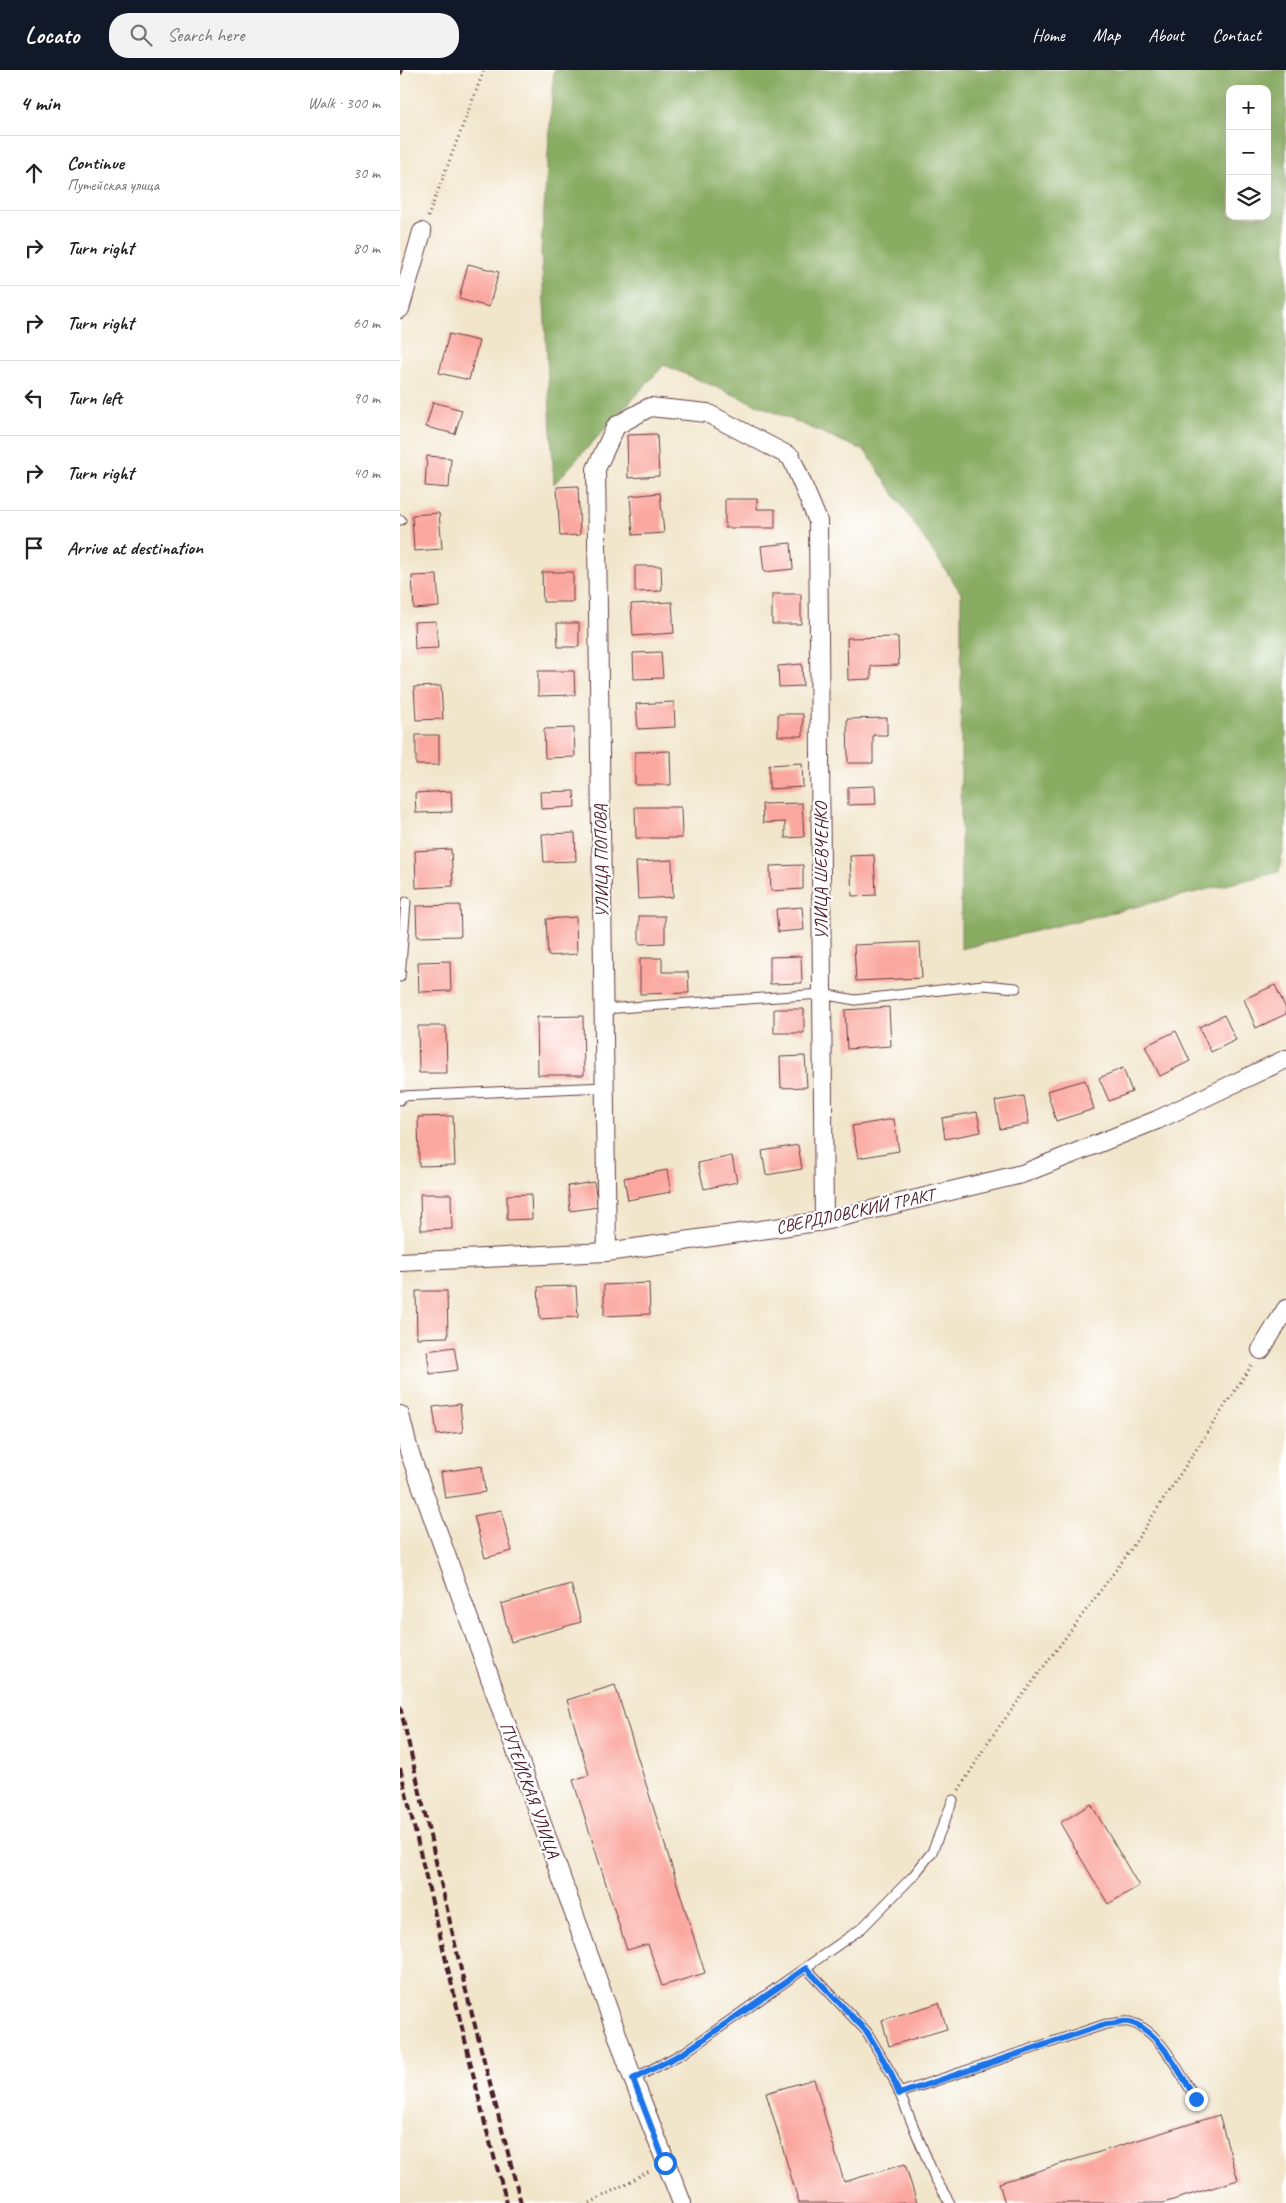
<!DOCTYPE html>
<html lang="en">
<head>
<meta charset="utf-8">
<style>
  body { margin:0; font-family:Caveat,sans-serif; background:#f2f2f2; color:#222 }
  .controls { position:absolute; right:15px; top:15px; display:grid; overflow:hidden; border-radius:10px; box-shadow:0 5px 20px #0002 }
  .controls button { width:45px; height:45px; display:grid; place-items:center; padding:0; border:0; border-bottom:1px solid #e0e0e0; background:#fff; color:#222; font:25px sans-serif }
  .stop { position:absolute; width:15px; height:15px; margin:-11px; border:4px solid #1a73e8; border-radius:50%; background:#fff }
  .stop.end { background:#1a73e8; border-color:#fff; box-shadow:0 1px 5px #0008 }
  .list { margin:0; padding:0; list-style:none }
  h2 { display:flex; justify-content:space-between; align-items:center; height:65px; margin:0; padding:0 20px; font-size:21px }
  h2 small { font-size:16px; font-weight:400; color:#767676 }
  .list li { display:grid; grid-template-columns:32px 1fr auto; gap:15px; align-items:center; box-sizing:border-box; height:75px; padding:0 20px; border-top:1px solid #e0e0e0 }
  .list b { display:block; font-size:19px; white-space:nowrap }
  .list p { margin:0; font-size:16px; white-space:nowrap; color:#767676 }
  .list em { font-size:16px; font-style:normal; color:#767676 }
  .icon { flex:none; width:28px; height:28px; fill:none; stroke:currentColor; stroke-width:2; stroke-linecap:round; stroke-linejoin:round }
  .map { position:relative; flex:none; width:886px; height:2133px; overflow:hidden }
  header { display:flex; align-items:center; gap:30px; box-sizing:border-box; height:70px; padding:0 25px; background:#111827; color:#fff }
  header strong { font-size:24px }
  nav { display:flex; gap:28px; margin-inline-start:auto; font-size:18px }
  .search { width:350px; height:45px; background:#f2f2f2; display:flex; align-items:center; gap:12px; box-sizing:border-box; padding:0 18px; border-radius:20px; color:#767676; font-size:19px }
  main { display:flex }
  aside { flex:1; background:#fff }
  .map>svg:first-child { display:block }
</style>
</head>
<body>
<header>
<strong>Locato</strong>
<div class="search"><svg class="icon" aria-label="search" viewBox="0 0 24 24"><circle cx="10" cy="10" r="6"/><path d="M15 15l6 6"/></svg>Search here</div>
<nav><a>Home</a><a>Map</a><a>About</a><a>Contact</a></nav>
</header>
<main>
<aside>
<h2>4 min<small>Walk · 300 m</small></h2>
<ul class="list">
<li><svg class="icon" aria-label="ahead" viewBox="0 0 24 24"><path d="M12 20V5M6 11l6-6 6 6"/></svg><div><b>Continue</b><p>Путейская улица</p></div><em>30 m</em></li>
<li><svg class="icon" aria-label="right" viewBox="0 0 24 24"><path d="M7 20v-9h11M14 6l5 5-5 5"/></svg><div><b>Turn right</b></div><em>80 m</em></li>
<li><svg class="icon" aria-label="right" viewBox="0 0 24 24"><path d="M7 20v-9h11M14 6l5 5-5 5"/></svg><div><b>Turn right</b></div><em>60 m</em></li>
<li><svg class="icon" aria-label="left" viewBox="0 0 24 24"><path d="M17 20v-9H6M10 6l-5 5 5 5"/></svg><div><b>Turn left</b></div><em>90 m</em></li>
<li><svg class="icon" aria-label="right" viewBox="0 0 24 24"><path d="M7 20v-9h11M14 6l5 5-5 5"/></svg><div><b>Turn right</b></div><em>40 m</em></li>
<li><svg class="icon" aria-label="arrive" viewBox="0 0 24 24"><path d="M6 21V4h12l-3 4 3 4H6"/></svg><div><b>Arrive at destination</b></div></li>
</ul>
</aside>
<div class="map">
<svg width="886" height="2133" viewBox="0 0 886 2133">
  <rect width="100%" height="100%" fill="#fff"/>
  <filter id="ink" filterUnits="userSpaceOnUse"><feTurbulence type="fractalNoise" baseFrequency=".02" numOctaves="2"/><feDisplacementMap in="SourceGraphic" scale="10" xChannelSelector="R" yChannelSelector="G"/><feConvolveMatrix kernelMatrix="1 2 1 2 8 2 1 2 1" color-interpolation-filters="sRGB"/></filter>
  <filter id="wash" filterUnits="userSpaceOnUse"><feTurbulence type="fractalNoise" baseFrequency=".0096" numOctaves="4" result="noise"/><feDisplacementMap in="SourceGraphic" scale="20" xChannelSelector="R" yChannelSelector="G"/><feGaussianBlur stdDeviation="1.12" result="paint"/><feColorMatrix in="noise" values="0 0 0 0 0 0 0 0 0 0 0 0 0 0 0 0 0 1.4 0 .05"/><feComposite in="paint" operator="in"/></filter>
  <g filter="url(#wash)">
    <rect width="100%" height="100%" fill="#f1e5ca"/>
    <path fill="#88ac62" stroke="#696646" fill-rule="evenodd" d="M154,0H886V764L879,802L561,879V523L465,381L264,295L154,414L141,180ZM830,19H867V146H830Z"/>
    <g id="blocks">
      <path fill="#faa79f" d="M68,194L99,202L89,237L59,229Z
        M49,264L79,271L69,310L39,303Z
        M33,332L62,340L55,364L26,357Z
        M257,364L259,406L228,408L227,365Z
        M27,386L51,388L49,418L25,416Z
        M178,416L180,465L160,466L157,417Z
        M260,423L264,463L233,465L230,426Z
        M325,429H357V439H375V458H325Z
        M39,443L42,479L14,481L12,445Z
        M391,473L393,499L364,502L361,476Z
        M235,496H261L262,521L235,522Z
        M142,502H173V532H143Z
        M37,505L39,537L14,539L12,506Z
        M372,524H401V554H372Z
        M272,532L274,563L233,566L231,534Z
        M36,551L38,578L15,579L14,552Z
        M157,553H179V577H158Z
        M498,567L499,595L471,596V609L448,610L447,568Z
        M261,582L263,608L234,609L233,583Z
        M402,594L403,616L379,617L378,596Z
        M138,601H174L175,625L138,626Z
        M41,616L43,649L16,650L14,617Z
        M274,632L275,657L238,659L236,634Z
        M378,644H403V666H378Z
        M487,648V665H473V693H448L447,649Z
        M174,658L175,687L145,688L144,659Z
        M16,665H39V695H16Z
        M270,681L271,715H235V682Z
        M402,693L403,717L369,719V695Z
        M475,716L476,734L448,735V717Z
        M51,721L52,742L16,743L15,723Z
        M174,721L175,737L141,739L140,722Z
        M402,733L404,767L385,768V752L363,753L362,734Z
        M235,737H281L282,768H236Z
        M175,763L176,791L144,792L142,764Z
        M51,779L53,816L16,818L15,781Z
        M474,785L476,825L452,826L450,786Z
        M272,790L273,827L238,829L236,792Z
        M403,795V819L371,821L370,796Z
        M60,835L61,866L17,867L16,836Z
        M402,837L404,860L378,862L376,839Z
        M239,846H265V873L239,874Z
        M176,847L177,884L148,886L146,849Z
        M520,872L522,908L456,911L454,875Z
        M401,886L402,913L370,914V887Z
        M240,888H262V902H288L289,923L240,924Z
        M50,891L51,921L19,922L18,892Z
        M875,915L886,939V944L856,958L844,929Z
        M489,937L491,976L447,979L445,940Z
        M374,939H404V963H374Z
        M824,945L836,970L811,982L799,957Z
        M183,946L184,1005H138L137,947Z
        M18,956H46L47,1003H19Z
        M776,961L790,991L760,1006L745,976Z
        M405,986L407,1017L381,1018L380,987Z
        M723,998L732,1022L709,1031L699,1008Z
        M685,1010L694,1039L656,1051L647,1021Z
        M624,1026L629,1054L600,1059L595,1031Z
        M577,1042L581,1062L545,1069L542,1048Z
        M53,1046L55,1095L19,1096L18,1047Z
        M494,1049L499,1081L458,1088L452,1056Z
        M398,1075L402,1099L366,1105L362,1081Z
        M332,1086L337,1112L304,1119L298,1093Z
        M267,1100L271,1122L228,1130L224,1108Z
        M194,1112L198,1137L170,1141L168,1116Z
        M20,1124H51L52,1159L21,1160Z
        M131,1124L132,1149L107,1150V1125Z
        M249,1213L250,1244L204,1246V1215Z
        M176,1216L178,1247L140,1249L138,1217Z
        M16,1221H47L48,1267L17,1268Z
        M54,1277L58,1300L30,1304L27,1281Z
        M60,1334L63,1362L37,1365L33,1337Z
        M82,1396L85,1422L45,1428L41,1402Z
        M101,1440L112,1481L85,1488L74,1446Z
        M171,1514L181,1552L111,1572L101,1534Z
        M215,1615L305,1903L262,1916L248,1874L227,1880L173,1710L189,1705L167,1630Z
        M691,1734L739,1816L708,1834L660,1753Z
        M539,1933L547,1959L489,1976L482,1950Z
        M414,2009L444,2112L505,2094L517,2133H399L366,2023Z
        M819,2045L838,2110L763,2133H605L599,2113Z"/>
    </g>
  </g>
  <g filter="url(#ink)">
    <use href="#blocks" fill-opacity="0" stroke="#633d43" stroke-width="1"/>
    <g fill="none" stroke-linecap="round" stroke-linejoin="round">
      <defs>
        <path id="service" d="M0,450H1
          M0,907L6,832
          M203,939L422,924L455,930L583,915L616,918
          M0,1030L1,1026L205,1017
          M406,1898L467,1962L491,2003L535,2108L550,2133
          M233,2009L285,1982L462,1858L514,1805L532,1782L553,1730
          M499,2023L706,1954C713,1954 722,1951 729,1952C759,1958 780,2004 796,2029"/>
        <path id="minor" d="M0,239L22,162
          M207,1182L196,399L216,356L250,337L307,343L391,387L418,451L424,1151
          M0,1192L207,1182L424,1151L622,1104L757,1050L886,989
          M861,1280L886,1239
          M0,1345L9,1381L233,2009L282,2133"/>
      </defs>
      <use href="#service" stroke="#633d43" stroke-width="11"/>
      <use href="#minor" stroke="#633d43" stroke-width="20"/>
      <path stroke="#633d43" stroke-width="3" stroke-dasharray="1 4" stroke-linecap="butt" d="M28,147L84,0
        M559,1720L590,1669L727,1485L853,1293
        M190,2133L251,2100"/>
      <use href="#service" stroke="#fff" stroke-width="9"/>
      <use href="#minor" stroke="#fff" stroke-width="18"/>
      <path stroke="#4a1f2b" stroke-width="4" stroke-dasharray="8 4" stroke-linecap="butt" d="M0,4L2,0
        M0,1636L65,1917L121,2133
        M0,1698L86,2058L107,2133"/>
    </g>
  </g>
  <g fill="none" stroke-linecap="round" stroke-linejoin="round" filter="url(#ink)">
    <path stroke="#1a73e8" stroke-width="6" d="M265,2093L233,2009L285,1982L406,1898L467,1962L491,2003L499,2024L706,1954C713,1954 722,1951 729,1952C759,1959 780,2004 796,2029"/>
  </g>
  <g text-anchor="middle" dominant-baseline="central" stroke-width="4.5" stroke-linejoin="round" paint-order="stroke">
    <g font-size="18" fill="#4a1f2b" stroke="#fff">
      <text transform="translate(201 791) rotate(-91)">УЛИЦА ПОПОВА</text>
      <text transform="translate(421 801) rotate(-90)">УЛИЦА ШЕВЧЕНКО</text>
      <text transform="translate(455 1141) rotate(-12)">СВЕРДЛОВСКИЙ ТРАКТ</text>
      <text transform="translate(130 1720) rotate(70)">ПУТЕЙСКАЯ УЛИЦА</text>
    </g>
  </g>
</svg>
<div class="controls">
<button>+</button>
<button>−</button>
<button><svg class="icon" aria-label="layers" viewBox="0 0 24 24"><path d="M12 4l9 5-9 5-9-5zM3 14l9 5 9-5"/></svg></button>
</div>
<div class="stop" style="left:265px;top:2093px"></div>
<div class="stop end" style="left:796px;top:2029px"></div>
</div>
</main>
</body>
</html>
